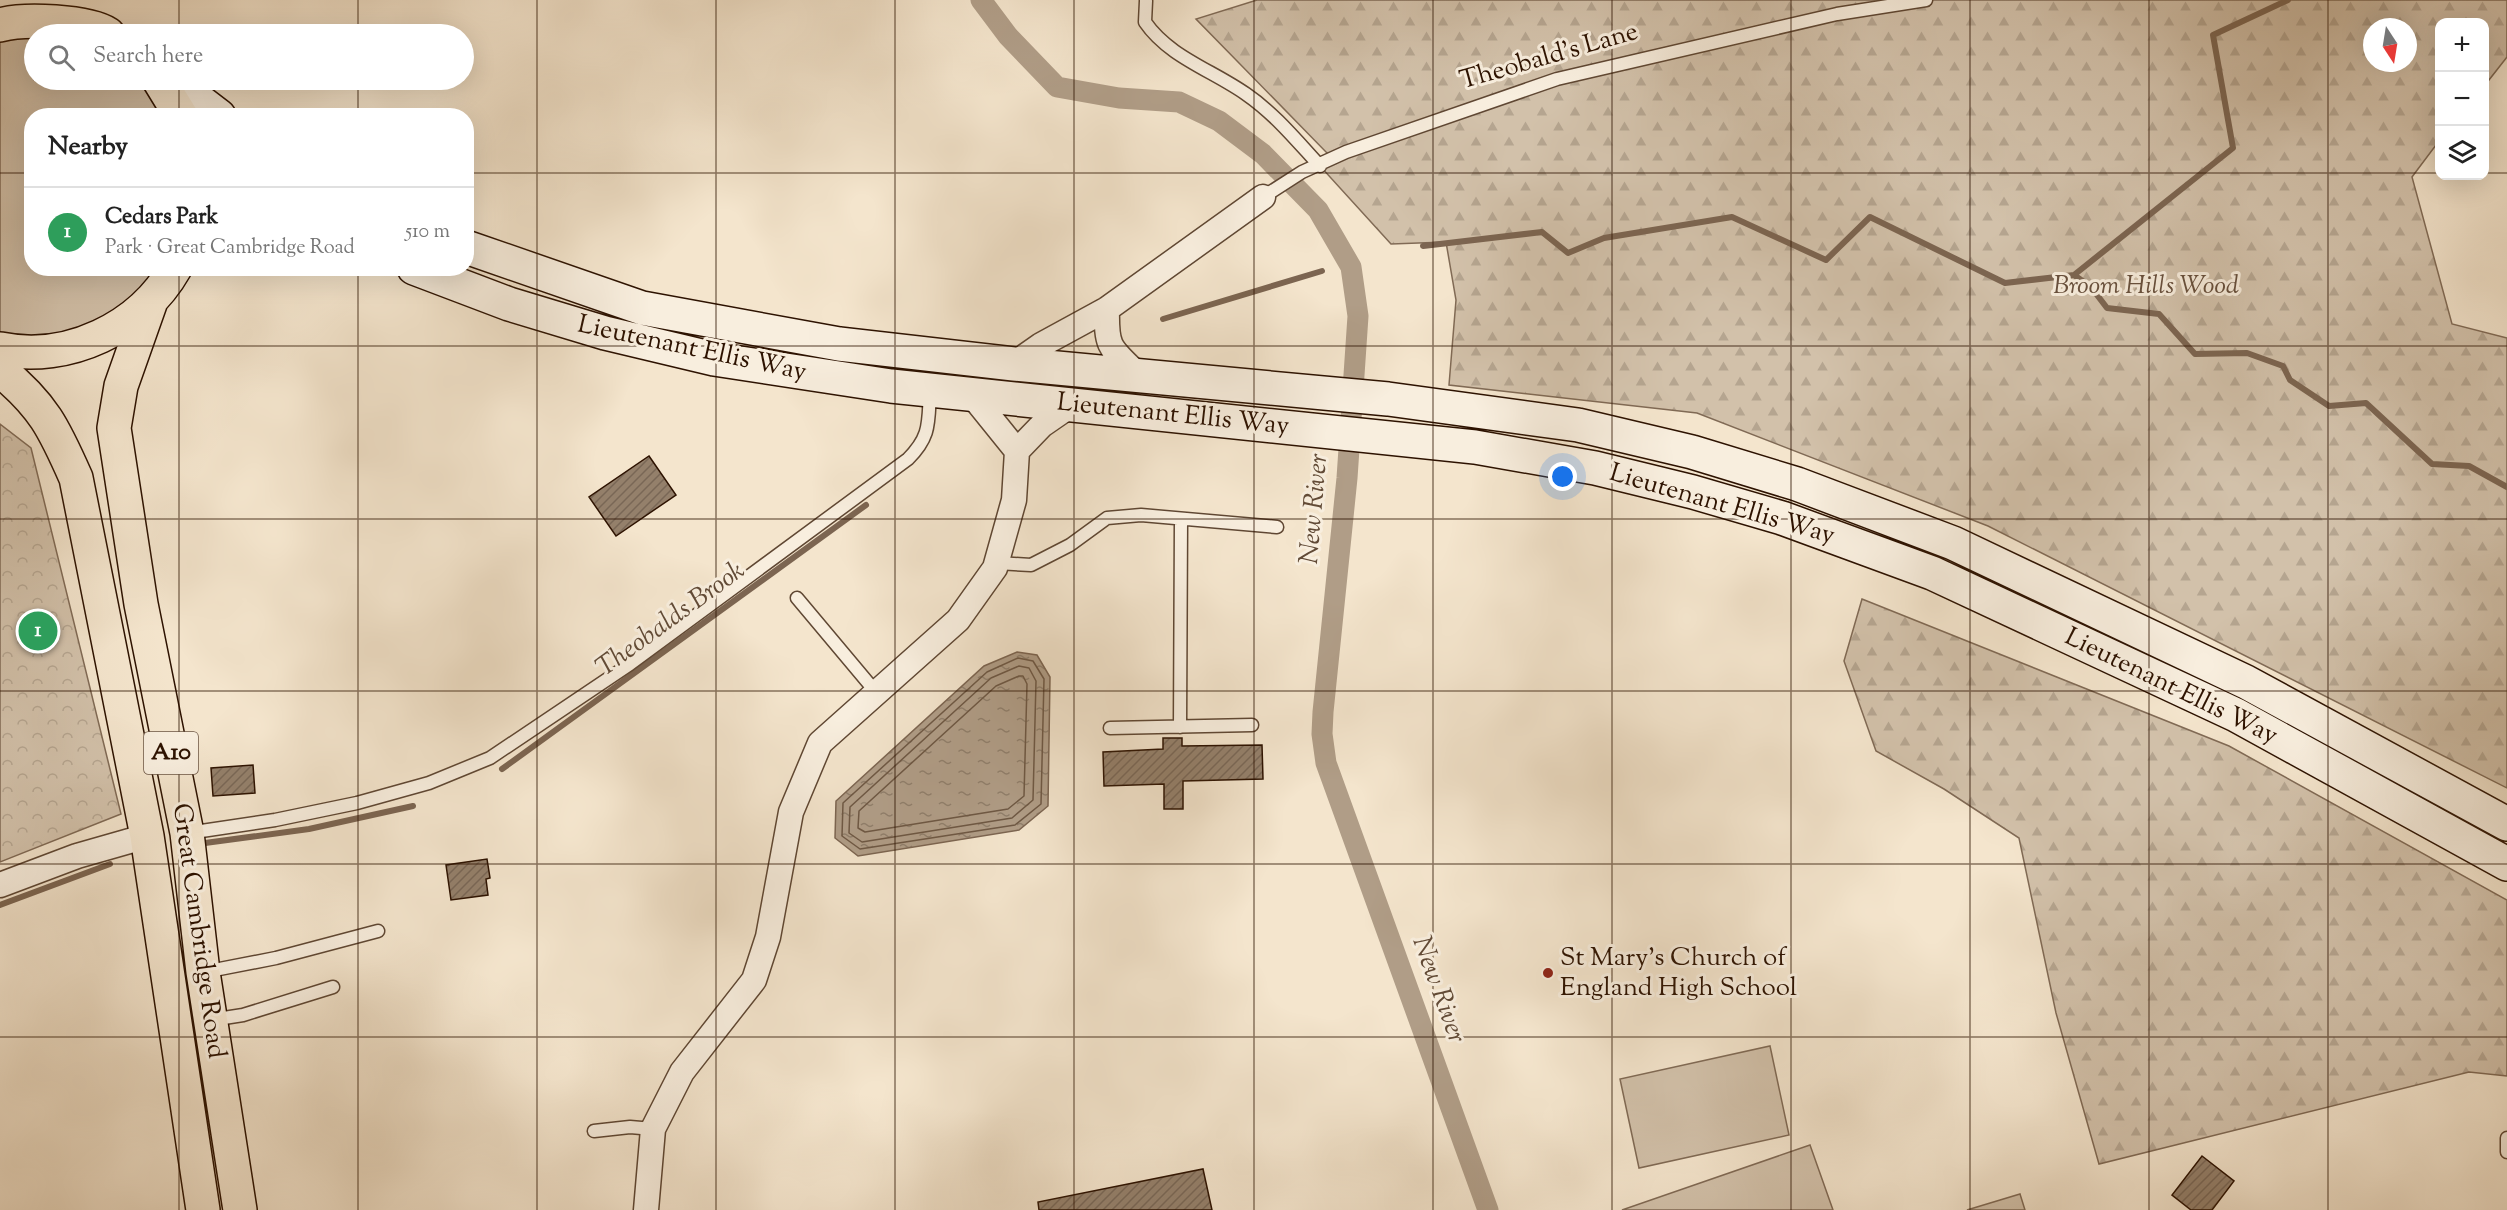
<!DOCTYPE html>
<html lang="en">
<head>
<meta charset="utf-8">
<style>
  body { margin:0; font-family:"Sorts Mill Goudy",serif; background:#f2f2f2; color:#222 }
  .controls { position:absolute; right:18px; top:18px; display:grid; overflow:hidden; border-radius:12px; box-shadow:0 6px 24px #0002 }
  .controls button { width:54px; height:54px; display:grid; place-items:center; padding:0; border:0; border-bottom:2px solid #e0e0e0; background:#fff; color:#222; font:30px sans-serif }
  .compass { position:absolute; left:2363px; top:18px; width:54px; height:54px; border-radius:50%; background:#fff; box-shadow:0 6px 24px #0002; rotate:168deg }
  .you { position:absolute; left:1563px; top:477px; width:21px; height:21px; margin:-15px; border:4px solid #fff; border-radius:50%; background:#1a73e8; box-shadow:0 0 0 9px #1a73e833 }
  .badge { display:grid; place-items:center; width:39px; height:39px; border-radius:50%; background:#8f2418; color:#fff; font-size:20px; font-weight:700 }
  .pin { position:absolute; translate:-50% -50%; border:3px solid #fff; box-shadow:0 2px 6px #0006 }
  .list { margin:0; padding:0; list-style:none }
  h2 { display:flex; justify-content:space-between; align-items:center; height:78px; margin:0; padding:0 24px; font-size:26px }
  h2 small { font-size:20px; font-weight:400; color:#767676 }
  .list li { display:grid; grid-template-columns:39px 1fr auto; gap:18px; align-items:center; box-sizing:border-box; height:90px; padding:0 24px; border-top:2px solid #e0e0e0 }
  .list b { display:block; font-size:22px; white-space:nowrap }
  .list p { margin:0; font-size:20px; white-space:nowrap; color:#767676 }
  .list em { font-size:20px; font-style:normal; color:#767676 }
  .icon { flex:none; width:33px; height:33px; fill:none; stroke:currentColor; stroke-width:2; stroke-linecap:round; stroke-linejoin:round }
  .map { position:relative; flex:none; width:2507px; height:1210px; overflow:hidden }
  .search { position:absolute; background:#fff; box-shadow:0 6px 24px #0002; left:24px; top:24px; width:450px; height:66px; display:flex; align-items:center; gap:15px; box-sizing:border-box; padding:0 21px; border-radius:33px; color:#767676; font-size:22px }
  .panel { position:absolute; background:#fff; box-shadow:0 6px 24px #0002; left:24px; top:108px; width:450px; height:168px; border-radius:24px }
  .map>svg:first-child { display:block }
</style>
</head>
<body>
<div class="map">
<svg width="2507" height="1210" viewBox="0 0 2507 1210">
  <defs>
    <pattern id="forest-firs" width="22" height="20" patternUnits="userSpaceOnUse" patternTransform="scale(1.5)"><rect width="22" height="20" fill="#d2c1aa"/><path d="M5 1l3.5 6h-7zM16 11l3.5 6h-7z" fill="#b5a590"/></pattern>
    <pattern id="park-crowns" width="20" height="18" patternUnits="userSpaceOnUse" patternTransform="scale(1.5)"><rect width="20" height="18" fill="#d2c1aa"/><path d="M2 6a3 3 0 1 1 6 0M12 15a3 3 0 1 1 6 0" fill="none" stroke="#b5a590"/></pattern>
    <pattern id="water-ripples" width="26" height="14" patternUnits="userSpaceOnUse" patternTransform="scale(1.5)"><rect width="26" height="14" fill="#b09d87"/><path d="M2 4q2-2 4 0t4 0M15 11q2-2 4 0t4 0" fill="none" stroke="#907f6c"/></pattern>
    <pattern id="building-hatch" width="6" height="6" patternUnits="userSpaceOnUse" patternTransform="scale(1.5)"><rect width="6" height="6" fill="#94806b"/><path d="M-1 1l2-2M0 6l6-6M5 7l2-2" fill="none" stroke="#796756"/></pattern>
  </defs>
  <rect width="100%" height="100%" fill="#f4e5cd"/>
  <filter id="stains"><feTurbulence type="fractalNoise" baseFrequency=".00333" numOctaves="4"/><feColorMatrix values="0 0 0 0 .2 0 0 0 0 .09 0 0 0 0 .02 0 0 0 .5 -.17"/></filter>
  <radialGradient id="worn" r=".72"><stop offset=".6" stop-color="#630" stop-opacity="0"/><stop offset="1" stop-color="#630" stop-opacity=".3"/></radialGradient>
  <path fill="#d2c1aa" stroke="#806a55" stroke-width="1.5" d="M0,34H34V80H144L169,115L32,116V268L159,269C148,280 137,296 124,306C88,333 43,339 0,333Z
    M1770,1046L1789,1135L1639,1168L1620,1079Z
    M1810,1145L1833,1210H1622Z
    M2020,1194L2025,1210H1967Z"/>
  <path fill="url(#forest-firs)" stroke="#806a55" stroke-width="1.5" fill-rule="evenodd" d="M1257,0H2507V57L2485,85L2484,22H2440L2439,141L2412,177L2452,324L2507,338V788L1988,526L1697,413L1449,385L1456,300L1446,242L1391,244L1320,166L1328,154L1196,19ZM2372,27H2408V63H2372Z
    M1862,599L2229,746L2507,900V1076L2469,1072L2099,1164L2056,1013L2019,838L1944,789L1876,751L1844,661Z"/>
  <path fill="url(#park-crowns)" stroke="#806a55" stroke-width="1.5" d="M0,424L31,448L121,814L0,862Z"/>
  <path fill="url(#water-ripples)" stroke="#7c6551" stroke-width="1.5" d="M1017,652L1037,655L1050,677L1048,806L1019,830L858,856L835,838L836,801L984,666Z"/>
  <g fill="none" stroke-linecap="round" stroke-linejoin="round">
    <path stroke="#6e5844" stroke-width="1.5" d="M1018,658L1033,661L1044,679L1041,804L1015,825L860,849L842,836L843,803L987,672Z
      M1019,666L1029,668L1036,681L1033,800L1012,818L862,842L849,833L850,807L991,678Z
      M1019,676H1023L1027,684L1024,796L1008,809L865,832L858,828L859,811L996,686Z"/>
    <path stroke="#7c6551" stroke-width="6" d="M1423,246L1542,232L1568,253L1604,238L1732,217L1826,260L1870,217L2005,283L2074,275L2091,287L2107,308L2159,314L2195,354L2247,353L2283,366L2290,380L2329,406L2366,403L2432,464L2469,466L2507,487
      M2074,275L2233,148L2213,35L2288,0
      M1163,319L1322,271
      M502,769L866,505
      M205,843L309,829L413,806
      M0,905L110,864"/>
    <path stroke="#b09d87" stroke-width="21" d="M981,0L1008,36L1057,87L1119,98L1179,102L1219,121L1263,154L1318,210L1351,267L1358,316L1347,478L1323,712L1322,734L1326,763L1488,1210"/>
  </g>
  <path fill="url(#building-hatch)" stroke="#2d1200" stroke-width="1.5" d="M649,456L676,495L616,536L589,497Z
    M1163,738H1182V746L1262,745L1263,779L1183,781V809H1164V784L1104,786L1103,752L1163,749Z
    M253,765L255,793L213,796L211,768Z
    M487,859L490,878L486,879L488,895L451,900L446,865Z
    M2202,1156L2234,1181L2212,1210H2191L2172,1195Z
    M1203,1169L1212,1210H1039L1038,1202Z"/>
  <g fill="none" stroke-linecap="round" stroke-linejoin="round">
    <defs>
      <path id="service" d="M1146,1L1145,22C1169,57 1212,70 1246,94C1275,114 1296,140 1320,166
        M1263,197L1302,172L1346,152L1557,79L1837,14L1926,0
        M997,563L1031,565L1070,545L1107,518L1141,515L1277,527
        M797,598L875,691
        M1180,727L1181,519
        M1110,728L1252,725
        M188,833L275,820L357,803L429,783L490,758L630,664L908,459C931,436 928,423 930,392
        M204,972L276,958L378,931
        M211,1020L243,1015L333,987
        M594,1131L630,1127L653,1129
        M2507,1138V1152"/>
      <path id="minor" d="M1107,309C1106,348 1110,348 1137,374
        M1014,364L1041,345L1107,309L1263,197
        M971,394L1017,451
        M0,885L77,856L147,836
        M646,1210L653,1129L682,1072L754,980L768,937L791,812L820,743L958,620L995,568L1014,500L1017,451L1042,425L1071,405"/>
      <path id="secondary" d="M172,80L219,116
        M466,247L642,308L839,344L1014,364L1388,399L1578,425L1692,452L1797,484L1953,543L2246,682L2507,824
        M414,268L509,304L605,333L714,359L891,386L1475,447L1595,468L1693,492L1782,518L1932,573L2236,715L2507,864"/>
      <path id="trunk" d="M0,25C24,18 88,21 108,34
        M159,80L181,116
        M151,301L121,386L114,428L141,604L187,833L203,972L240,1210
        M0,349C68,363 141,328 175,268
        M0,370C43,405 54,428 76,478L147,836L203,1210"/>
    </defs>
    <use href="#service" stroke="#5f4733" stroke-width="15"/>
    <use href="#minor" stroke="#5f4733" stroke-width="27"/>
    <use href="#secondary" stroke="#2d1200" stroke-width="36"/>
    <use href="#trunk" stroke="#2d1200" stroke-width="36"/>
    <use href="#service" stroke="#f8eede" stroke-width="12"/>
    <use href="#minor" stroke="#f8eede" stroke-width="24"/>
    <use href="#secondary" stroke="#f8eede" stroke-width="33"/>
    <use href="#trunk" stroke="#f4e5cd" stroke-width="33"/>
  </g>
  <path fill="none" stroke="#2d1200" stroke-width="1.5" stroke-opacity="0.55" d="M179,0V34M358,0V34M537,0V1210M716,0V1210M895,0V1210M1074,0V1210M1254,0V1210M1433,0V1210M1612,0V1210M1791,0V1210M1970,0V1210M2149,0V1210M2328,0V1210M179,80V116M358,80V116M0,173H32M466,173H2440M2484,173H2507M179,268V1210M358,268V1210M0,346H2507M0,519H2507M0,691H2507M0,864H2507M0,1037H2507"/>
  <circle fill="#8f2418" stroke="#f8eede" stroke-width="2" cx="1548" cy="973" r="6"/>
  <g text-anchor="middle" dominant-baseline="central" stroke-width="6" stroke-linejoin="round" paint-order="stroke">
    <rect fill="#f8eede" stroke="#6a5443" stroke-width="1.5" x="144" y="732" width="54" height="42" rx="4.5"/>
    <g font-size="24" font-weight="bold" fill="#2d1200">
      <text x="171" y="753">A10</text>
    </g>
    <g font-size="26" fill="#2d1200" stroke="#f8eede">
      <text transform="translate(1549 57) rotate(-16)">Theobald's Lane</text>
      <text transform="translate(692 349) rotate(12)">Lieutenant Ellis Way</text>
      <text transform="translate(1173 415) rotate(6)">Lieutenant Ellis Way</text>
      <text transform="translate(1722 505) rotate(16)">Lieutenant Ellis Way</text>
      <text transform="translate(2171 687) rotate(26)">Lieutenant Ellis Way</text>
      <text transform="translate(198 931) rotate(82)">Great Cambridge Road</text>
    </g>
    <g font-size="26" font-style="italic" fill="#674f3c" stroke="#f8eede">
      <text x="2146" y="286">Broom Hills Wood</text>
    </g>
    <g font-size="26" fill="#2d1200" stroke="#f8eede" text-anchor="start">
      <text x="1560" y="958">St Mary's Church of<tspan x="1560" dy="30">England High School</tspan></text>
    </g>
    <g font-size="27" font-style="italic" fill="#614a36" stroke="#f8eede">
      <text transform="translate(1315 509) rotate(-85)">New River</text>
      <text transform="translate(671 620) rotate(-36)">Theobalds Brook</text>
      <text transform="translate(1438 990) rotate(70)">New River</text>
    </g>
  </g>
  <rect width="100%" height="100%" filter="url(#stains)"/>
  <rect width="100%" height="100%" fill="url(#worn)"/>
</svg>
<div class="controls">
<button>+</button>
<button>−</button>
<button><svg class="icon" aria-label="layers" viewBox="0 0 24 24"><path d="M12 4l9 5-9 5-9-5zM3 14l9 5 9-5"/></svg></button>
</div>
<svg class="compass" viewBox="-18 -18 36 36"><path d="M0-13l5 13h-10z" fill="#e53935"/><path d="M0 13l5-13h-10z" fill="#767676"/></svg>
<div class="you"></div>
<div class="pin badge" style="left:38px;top:631px;background:#2e9e5b">1</div>
<div class="search"><svg class="icon" aria-label="search" viewBox="0 0 24 24"><circle cx="10" cy="10" r="6"/><path d="M15 15l6 6"/></svg>Search here</div>
<section class="panel">
<h2>Nearby<small></small></h2>
<ul class="list">
<li><span class="badge" style="background:#2e9e5b">1</span><div><b>Cedars Park</b><p>Park · Great Cambridge Road</p></div><em>510 m</em></li>
</ul>
</section>
</div>
</body>
</html>
